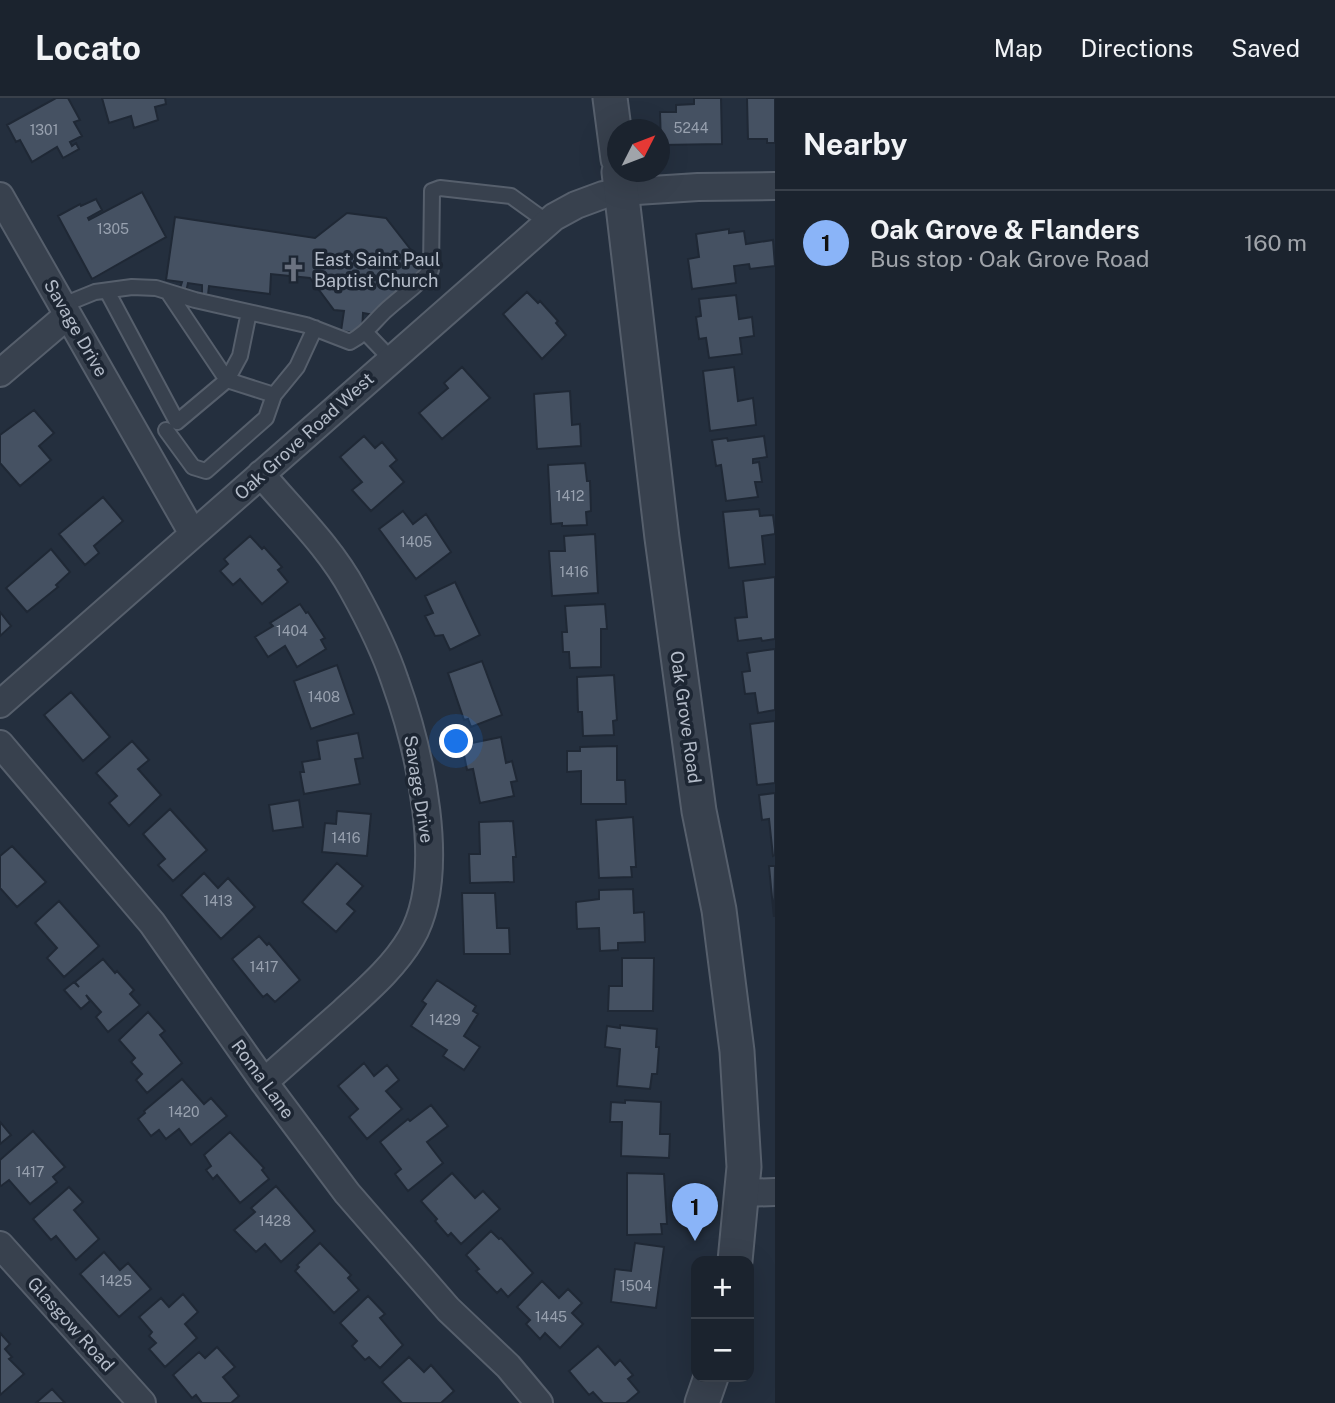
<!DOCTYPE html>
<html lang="en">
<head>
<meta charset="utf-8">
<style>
  body { margin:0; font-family:"Public Sans",sans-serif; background:#242b36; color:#f1f3f6 }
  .controls { position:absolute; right:21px; bottom:21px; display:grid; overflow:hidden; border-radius:14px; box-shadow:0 7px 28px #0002 }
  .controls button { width:63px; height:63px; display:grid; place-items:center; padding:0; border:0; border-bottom:2px solid #39404a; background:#1b232e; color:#f1f3f6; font:35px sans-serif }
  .compass { position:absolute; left:607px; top:21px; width:63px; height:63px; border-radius:50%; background:#1b232e; box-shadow:0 7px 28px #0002; rotate:48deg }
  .you { position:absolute; left:457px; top:644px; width:24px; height:24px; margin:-18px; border:5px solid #fff; border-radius:50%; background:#1a73e8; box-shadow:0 0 0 10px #1a73e833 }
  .badge { display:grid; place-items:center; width:46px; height:46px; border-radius:50%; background:#8ab4f8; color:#111; font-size:23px; font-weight:700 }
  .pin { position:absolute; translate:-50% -58px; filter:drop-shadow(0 2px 4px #0008) }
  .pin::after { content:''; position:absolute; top:37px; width:24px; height:21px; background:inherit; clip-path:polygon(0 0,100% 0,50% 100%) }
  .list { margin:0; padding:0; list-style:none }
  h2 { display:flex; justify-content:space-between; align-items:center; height:91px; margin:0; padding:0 28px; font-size:30px }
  h2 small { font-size:23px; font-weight:400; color:#a0a4aa }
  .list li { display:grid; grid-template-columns:46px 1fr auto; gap:21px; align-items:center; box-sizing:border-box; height:105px; padding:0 28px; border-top:2px solid #39404a }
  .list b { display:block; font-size:26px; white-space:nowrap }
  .list p { margin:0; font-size:23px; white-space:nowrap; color:#a0a4aa }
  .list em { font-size:23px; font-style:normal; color:#a0a4aa }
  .map { position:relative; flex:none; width:775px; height:1305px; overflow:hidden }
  header { display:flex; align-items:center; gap:42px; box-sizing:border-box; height:98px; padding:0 35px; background:#1b232e; border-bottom:2px solid #39404a }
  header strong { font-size:33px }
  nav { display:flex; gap:38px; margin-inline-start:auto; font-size:24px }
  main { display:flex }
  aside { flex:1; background:#1b232e }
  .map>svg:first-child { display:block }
</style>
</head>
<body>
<header>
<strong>Locato</strong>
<nav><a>Map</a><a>Directions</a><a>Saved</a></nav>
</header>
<main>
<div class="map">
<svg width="775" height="1305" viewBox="0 0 775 1305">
  <rect width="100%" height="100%" fill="#242f3e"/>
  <path fill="#455162" stroke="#1f2835" stroke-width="2" d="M56,0H68L80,22L74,24L82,38L70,44L72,48L76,45L79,51L63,60L57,49L32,64L20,42L16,44L7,27Z
    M102,0H165L166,6L155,9L158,22L134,30L131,18L109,25Z
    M694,0H721L722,46L661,47L660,14H676V7L694,6Z
    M747,0H775V45H767V41H748Z
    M142,94L166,139L92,181L58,118L80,106L81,108L96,101L102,112L88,120L89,122Z
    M347,115L386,120L411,152L409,164L421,166L418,182L407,181L406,192L374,217L363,215L362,236L341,233L344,213L334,212L310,180L271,176L270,196L209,188L208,197L202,196V187L188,185L186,194L179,193L182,184L166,182L175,119L315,140Z
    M729,131V135L744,133L746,146L773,142L775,168L750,171L749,166L734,168L736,185L692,191L688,161L699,159L696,136Z
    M527,194L538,205L540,203L558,223L556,225L566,237L542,261L503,216Z
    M736,197L739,221L752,219L754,238L740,240L742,256L709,260L706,240L699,241L696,219L701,218L699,201Z
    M462,269L490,300L442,341L419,315L448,290L444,285Z
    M734,269L738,303L753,300L756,327L710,333L703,273Z
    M570,293L572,327L580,326L581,348L537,351L534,296Z
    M34,312L54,335L39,348L51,362L20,388L0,365V337Z
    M364,338L375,350L382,344L397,362L390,368L404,384L371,413L352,392L362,384L340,359Z
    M764,338L767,359L753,361V365L759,364L762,384H755L758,399L726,403L721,367L716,368L712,342L727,340L728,343Z
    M585,365L587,383H590L591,413L586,414L587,427L562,428V425L551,426L548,367Z
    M103,399L123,423L94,448L99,455L85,467L59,436Z
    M759,411L760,418L773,417L775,432V436L762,438L765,466L729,470L723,414Z
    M403,413L413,426L426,416L451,454L416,481L379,431Z
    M595,436L598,495L552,498L549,453H565L564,438Z
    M250,438L262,451L264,449L282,469L278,472L288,484L262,506L240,481L233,487L220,473L228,466L224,461Z
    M51,451L70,474L56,487L58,489L27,514L6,490Z
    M775,479V541L762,543L761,540L738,543L735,520L747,519L743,483Z
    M455,484L480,537L450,552L443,537L435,538L425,518L433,515L425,498Z
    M300,506L306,515L308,514L325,540L321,542L326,551L297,569L285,548L268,559L255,539L273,528L270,525Z
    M605,506L607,531H601V569L570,570L569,554H563L562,534H567L565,508Z
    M0,514L11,528L0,538Z
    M775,551V612L758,615L755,595L745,596L742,574L750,573L747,555Z
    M482,563L502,617L471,629L468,621L464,622L448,575Z
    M337,567L354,616L311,631L294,583Z
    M614,577L617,622L613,623L614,637L583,638L582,614H578L577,579Z
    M71,594L110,639L83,663L44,617Z
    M775,623V685L757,687L750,626Z
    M358,635L363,660L355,661L360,686L304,696L300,674H304L302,664L320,661L317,643Z
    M501,639L506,665L512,663L517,683L511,684L514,698L480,705L473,671L467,672L462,647Z
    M132,643L149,662L138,671L161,697L129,728L109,705L117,698L96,675Z
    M617,648V682H625L626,706H581V673L567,674V653H580V649Z
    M775,695V757L773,758L769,721L762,722L759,697Z
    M299,702L303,729L273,733L269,707Z
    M170,711L207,752L173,783L158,767L165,761L143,736Z
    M337,713L371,716L367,758L322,754L325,725L336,726Z
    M633,719L636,769H631L632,779L599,780L596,722Z
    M513,723L516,759H513L514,784L470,785L469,756H480L479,724Z
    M12,748L46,784L17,809L0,790V758Z
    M337,765L363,788L347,806L355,813L336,834L302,804Z
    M769,768H775L774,819L771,789Z
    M204,775L218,790L228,780L255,809L221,841L181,797Z
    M633,791L634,815L644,814L645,844L618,845V852L600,853L599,830L577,831L576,804L599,801V792Z
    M462,795H495L497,830H509L510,856H464Z
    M59,803L99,848L64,879L47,860L57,850L35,825Z
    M259,838L267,847L269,845L300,882L275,904L267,896L263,899L232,861Z
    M622,860H654L653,913H608L609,888H622Z
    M103,861L115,875L117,873L134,892L130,896L140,907L108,934L96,919L101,914L86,897L90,903L81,911L64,892L74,884L79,889L75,884Z
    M437,882L476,908L473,913L478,916L464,938L480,949L464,972L443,958L447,952L411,928L426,906L422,903Z
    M148,914L165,933L160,937L182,965L147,995L136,982L142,976L131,964L135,960L119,942Z
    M620,927L657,931L656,949H659L657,976H652L650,991L617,988L620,951L605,949L607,928L620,930Z
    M364,965L374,978L387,967L399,982L386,993L402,1011L367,1041L349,1019L358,1011L338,988Z
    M182,981L204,1006L211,1000L227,1018L191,1047L179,1031L166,1041L159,1032L151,1038L138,1021L145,1015L144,1013Z
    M625,1002L661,1004L660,1036H670L669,1060L621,1058L622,1024H610L611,1004L625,1005Z
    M431,1007L448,1028L427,1044L443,1065L408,1093L395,1076L401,1071L380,1044L408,1021L410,1023Z
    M0,1024L11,1037L0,1046Z
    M33,1033L65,1069L53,1079L57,1084L30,1106L9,1082L1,1088L0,1087V1062Z
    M230,1034L264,1070L262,1072L269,1081L240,1105L217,1077L213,1081L206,1072L211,1068L204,1057Z
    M452,1075L475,1100L483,1093L500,1111L461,1146L451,1135L448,1138L435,1123L437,1121L421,1103Z
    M627,1075L664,1076L667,1126H661L662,1136L627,1137Z
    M276,1088L315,1133L281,1164L265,1146L256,1154L234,1132L255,1114L251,1110Z
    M69,1089L83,1104L74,1112L99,1141L76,1162L56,1138L51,1142L33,1121Z
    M491,1133L499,1141L501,1140L533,1175L508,1199L501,1191L497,1195L476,1173L479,1171L466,1157Z
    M320,1145L351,1177L348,1180L359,1192L334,1215L295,1173L299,1169L297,1167Z
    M635,1145L664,1149L656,1210L611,1204L615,1171L631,1173Z
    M104,1154L120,1172L128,1165L151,1191L119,1219L80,1176Z
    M542,1183L559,1200L568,1191L582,1205L572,1215L583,1226L560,1250L545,1235L540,1241L526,1226L530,1222L517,1209Z
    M183,1196L198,1214L185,1226L197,1240L165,1269L149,1251L156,1245L149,1238L152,1234L139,1219L161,1200L169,1209Z
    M368,1198L385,1216L380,1220L403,1247L380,1270L369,1259L365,1262L352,1248L357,1243L340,1225Z
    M0,1235L10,1246L5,1251L12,1259L9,1261L24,1276L0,1297Z
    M598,1248L615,1267L620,1262L633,1277L628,1281L639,1294L626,1305H603L593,1294L589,1297L569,1273Z
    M217,1249L235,1269L223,1279L239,1298L231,1305H202L196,1297L192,1300L173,1277L199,1254L205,1260Z
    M409,1259L424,1274L431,1267L454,1293L441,1305H402L382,1284Z
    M52,1291L65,1305H36Z"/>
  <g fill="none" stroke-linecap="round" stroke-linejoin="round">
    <defs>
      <path id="service" d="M107,193L177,324L227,282L274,297
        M168,194L227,282L240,258L249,214
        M63,207L95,194L132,189L156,190L195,202L306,227L350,244C366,235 371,227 384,214C400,199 416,189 431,172L432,93L440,90L511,98L547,124
        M366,235L391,261
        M166,332L193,369L206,373L266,320L274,297L297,269L315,230"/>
      <path id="minor" d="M0,98L193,436
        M0,275L68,217
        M261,376C292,413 330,449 353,492C368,519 385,553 395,583C419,650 449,775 411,840C394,869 367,892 343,914C317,937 290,961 264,984
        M0,606L554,119L576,107L603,97L621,94L698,89L775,88
        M0,646L152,825L264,984L347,1095L448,1211L508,1268L539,1305
        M742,1095L775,1094
        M0,1147L142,1305"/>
      <path id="tertiary" d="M610,0L618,61
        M619,74L662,440L699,713L719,812L737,953L744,1069L735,1163
        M702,1305L711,1279"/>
    </defs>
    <use href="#service" stroke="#565f6c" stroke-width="18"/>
    <use href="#minor" stroke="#565f6c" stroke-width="30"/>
    <use href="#tertiary" stroke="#565f6c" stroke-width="37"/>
    <use href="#service" stroke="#38414e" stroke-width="14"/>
    <use href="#minor" stroke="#38414e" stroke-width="26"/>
    <use href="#tertiary" stroke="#38414e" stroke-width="33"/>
  </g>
  <defs>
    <symbol id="church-bare" viewBox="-9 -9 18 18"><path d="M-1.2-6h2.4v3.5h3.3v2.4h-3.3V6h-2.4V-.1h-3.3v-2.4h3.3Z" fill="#6b7280" stroke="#1d2633" stroke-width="2.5" paint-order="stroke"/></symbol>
  </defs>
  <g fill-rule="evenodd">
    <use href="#church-bare" x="276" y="154" width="35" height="35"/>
  </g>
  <g text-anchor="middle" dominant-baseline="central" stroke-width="7" stroke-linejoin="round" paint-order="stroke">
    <g font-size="14" fill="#98a1af">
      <text x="691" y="30">5244</text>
      <text x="44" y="32">1301</text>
      <text x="113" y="131">1305</text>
      <text x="570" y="398">1412</text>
      <text x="416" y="444">1405</text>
      <text x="574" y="474">1416</text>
      <text x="292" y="533">1404</text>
      <text x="324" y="599">1408</text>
      <text x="346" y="740">1416</text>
      <text x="218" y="803">1413</text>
      <text x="264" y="869">1417</text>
      <text x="445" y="922">1429</text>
      <text x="184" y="1014">1420</text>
      <text x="30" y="1074">1417</text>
      <text x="275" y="1123">1428</text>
      <text x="116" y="1183">1425</text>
      <text x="636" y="1188">1504</text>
      <text x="551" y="1219">1445</text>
    </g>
    <g font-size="18" fill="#b4bcc9" stroke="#1d2633" text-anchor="start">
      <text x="314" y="161">East Saint Paul<tspan x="314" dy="21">Baptist Church</tspan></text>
    </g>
    <g font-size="18" fill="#b4bcc9" stroke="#1d2633">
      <text transform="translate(76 230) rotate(60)">Savage Drive</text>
      <text transform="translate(304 338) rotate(-42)">Oak Grove Road West</text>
      <text transform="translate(686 619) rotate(82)">Oak Grove Road</text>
      <text transform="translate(419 691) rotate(81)">Savage Drive</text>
      <text transform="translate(263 981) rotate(54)">Roma Lane</text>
      <text transform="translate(71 1226) rotate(48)">Glasgow Road</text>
    </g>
  </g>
</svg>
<div class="controls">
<button>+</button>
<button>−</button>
</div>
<svg class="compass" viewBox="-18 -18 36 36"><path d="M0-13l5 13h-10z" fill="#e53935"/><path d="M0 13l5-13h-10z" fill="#a0a4aa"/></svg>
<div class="you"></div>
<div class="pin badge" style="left:695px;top:1143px">1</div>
</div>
<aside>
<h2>Nearby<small></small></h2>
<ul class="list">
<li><span class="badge">1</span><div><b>Oak Grove &amp; Flanders</b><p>Bus stop · Oak Grove Road</p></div><em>160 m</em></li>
</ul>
</aside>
</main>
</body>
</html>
